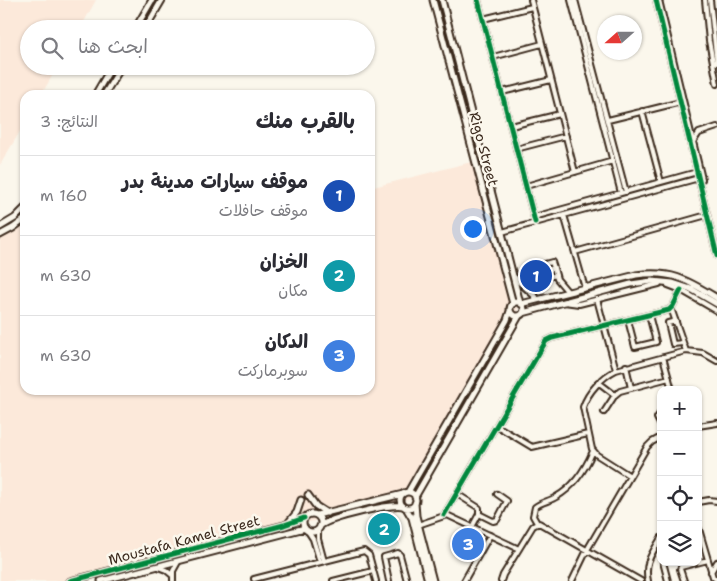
<!DOCTYPE html>
<html lang="ar">
<head>
<meta charset="utf-8">
<style>
  body { margin:0; font-family:"Shantell Sans","Playpen Sans Arabic",sans-serif; background:#f7f7f7; color:#2b2b33; direction:rtl }
  .controls { position:absolute; right:15px; bottom:15px; display:grid; overflow:hidden; border-radius:10px; box-shadow:0 1px 4px #0004 }
  .controls button { width:45px; height:45px; display:grid; place-items:center; padding:0; border:0; border-bottom:1px solid #e1e1e2; background:#fff; color:#2b2b33; font:25px sans-serif }
  .compass { position:absolute; left:597px; top:15px; width:45px; height:45px; border-radius:50%; background:#fff; box-shadow:0 1px 4px #0004; rotate:249deg }
  .you { position:absolute; left:472px; top:228px; width:18px; height:18px; margin:-12px; border:4px solid #fff; border-radius:50%; background:#1a73e8; box-shadow:0 0 0 8px #1a73e833 }
  .badge { display:grid; place-items:center; width:32px; height:32px; border-radius:50%; background:#d1495b; color:#fff; font-size:16px; font-weight:700 }
  .pin { position:absolute; translate:-50% -50%; border:2px solid #fff; box-shadow:0 1px 5px #0006 }
  .list { margin:0; padding:0; list-style:none }
  h2 { display:flex; justify-content:space-between; align-items:center; height:65px; margin:0; padding:0 20px; font-size:21px }
  h2 small { font-size:16px; font-weight:400; color:#7c7c81 }
  .list li { display:grid; grid-template-columns:32px 1fr auto; gap:15px; align-items:center; box-sizing:border-box; height:80px; padding:0 20px; border-top:1px solid #e1e1e2 }
  .list b { display:block; font-size:19px; white-space:nowrap }
  .list p { margin:0; font-size:16px; white-space:nowrap; color:#7c7c81 }
  .list em { font-size:16px; font-style:normal; color:#7c7c81 }
  .icon { flex:none; width:28px; height:28px; fill:none; stroke:currentColor; stroke-width:2; stroke-linecap:round; stroke-linejoin:round }
  .map { position:relative; flex:none; width:717px; height:581px; overflow:hidden; direction:ltr }
  .search { position:absolute; background:#fff; box-shadow:0 1px 4px #0004; left:20px; top:20px; width:355px; height:55px; display:flex; align-items:center; gap:12px; box-sizing:border-box; padding:0 18px; border-radius:28px; color:#7c7c81; font-size:19px }
  .panel { position:absolute; background:#fff; box-shadow:0 1px 4px #0004; left:20px; top:90px; width:355px; height:305px; border-radius:15px; direction:rtl }
  .map>svg:first-child { display:block }
</style>
</head>
<body>
<div class="map">
<svg width="717" height="581" viewBox="0 0 717 581">
  <rect width="100%" height="100%" fill="#fbf7ec"/>
  <filter id="ink" filterUnits="userSpaceOnUse"><feTurbulence type="fractalNoise" baseFrequency=".02" numOctaves="2"/><feDisplacementMap in="SourceGraphic" scale="10" xChannelSelector="R" yChannelSelector="G"/><feConvolveMatrix kernelMatrix="1 2 1 2 8 2 1 2 1" color-interpolation-filters="sRGB"/></filter>
  <g filter="url(#ink)">
    <path fill="#fce9da" d="M0,0H96L80,29H29V66H58L41,95H25V123L0,165Z
      M479,160L518,309L409,499L310,522L85,581H0V231L20,219L25,213V390H370V188Z"/>
    <g fill="none" stroke-linecap="round" stroke-linejoin="round">
      <defs>
        <path id="street" d="M478,0L535,222
          M531,0L575,172
          M571,0L621,193
          M575,0L626,192
          M656,0L717,256
          M659,0L702,179
          M705,0L709,41L717,84
          M710,0L717,63
          M483,19L532,7
          M493,57L542,44
          M502,92L551,80
          M642,111L661,182
          M608,120L681,102
          M511,126L560,114
          M693,142L699,133L717,127
          M516,149L566,136
          M526,186L613,161
          M564,215L585,288
          M534,217L697,172
          M502,232L699,178
          M575,252L707,215
          M554,268L552,262L526,269L525,271L530,282L556,275
          M527,276L554,268L557,279L568,292
          M668,285L681,290L717,311
          M597,299L616,370
          M564,302L579,304L659,284
          M671,308L686,351
          M628,320L635,347L656,342L649,315
          M676,321L668,323L673,344L683,343
          M663,357L672,390
          M626,366L631,388
          M598,382L615,395
          M604,412L615,395L620,391L669,378
          M661,412L657,418L661,426
          M497,426L532,447L588,434
          M698,426L717,423
          M630,476L597,455L592,449L583,407C588,392 602,377 616,370L686,351L703,353L717,361
          M457,494L479,508V514L472,527
          M698,502L709,500L717,501
          M479,514L493,521L497,520L507,501L497,494
          M444,515L546,341L552,338L669,310L673,306L681,290
          M537,523L533,516L535,507C541,502 550,501 556,497C574,487 585,470 593,451
          M418,525L447,515L519,549
          M699,529L713,577L717,580
          M307,530L313,539L320,562
          M318,530V539L324,561
          M663,562L668,581
          M158,567L166,570L172,575
          M711,572L717,562
          M254,579L364,551L369,555L376,581
          M173,581V571L178,562
          M333,581L373,571
          M389,581L384,557L398,553L400,555L407,581
          M464,581L490,535
          M501,581L503,575L533,526L539,523L641,581
          M572,581L587,550L647,447L652,442L661,437
          M648,581C644,562 652,554 661,538
          M684,581L680,569L681,567L708,560"/>
        <path id="secondary" d="M433,0L513,304
          M442,0L520,303
          M135,29L152,0
          M145,29L162,0
          M95,95L112,66
          M104,95L122,66
          M0,227L15,218L25,208
          M0,235L13,228L25,219
          M515,278L535,296L537,300
          M510 309a7 7 0 1 1 14 0a7 7 0 1 1-14 0Z
          M521,304L636,275C672,270 687,280 717,298
          M523,313L631,284L652,281L673,283L691,289L717,304
          M408,492L507,320L510,311
          M400 500a8 8 0 1 1 16 0a8 8 0 1 1-16 0Z
          M308,495L316,506L327,513
          M415,497L519,316
          M415,503L416,516L433,581
          M406,508L412,518L428,581
          M303 523a9 9 0 1 1 18 0a9 9 0 1 1-18 0Z
          M317,515L403,494
          M288,523L297,512L301,500
          M320,526C329,518 392,503 403,506
          M70,581L284,525L304,518
          M101,581L305,528"/>
      </defs>
      <use href="#street" stroke="#3b2a1e" stroke-width="8"/>
      <use href="#secondary" stroke="#3b2a1e" stroke-width="9"/>
      <use href="#street" stroke="#fbf7ec" stroke-width="4"/>
      <use href="#secondary" stroke="#fbf7ec" stroke-width="5"/>
      <defs>
        <path id="cycleway" d="M478,0L535,222
          M656,0L717,256
          M444,515L546,341L552,338L669,310L673,306L681,290
          M70,581L284,525L304,518"/>
      </defs>
      <use href="#cycleway" stroke="#fbf7ec" stroke-width="8"/>
      <use href="#cycleway" stroke="#00873e" stroke-width="5"/>
    </g>
  </g>
  <g text-anchor="middle" dominant-baseline="central" stroke-width="5" stroke-linejoin="round" paint-order="stroke">
    <g font-size="14" fill="#3b2a1e" stroke="#fbf7ec">
      <text transform="translate(484 149) rotate(75)">Rigo Street</text>
      <text transform="translate(184 540) rotate(-15)">Moustafa Kamel Street</text>
    </g>
  </g>
</svg>
<div class="controls">
<button>+</button>
<button>−</button>
<button><svg class="icon" aria-label="locate" viewBox="0 0 24 24"><circle cx="12" cy="12" r="6"/><path d="M12 2v4M12 18v4M2 12h4M18 12h4"/></svg></button>
<button><svg class="icon" aria-label="layers" viewBox="0 0 24 24"><path d="M12 4l9 5-9 5-9-5zM3 14l9 5 9-5"/></svg></button>
</div>
<svg class="compass" viewBox="-18 -18 36 36"><path d="M0-13l5 13h-10z" fill="#e53935"/><path d="M0 13l5-13h-10z" fill="#7c7c81"/></svg>
<div class="you"></div>
<div class="pin badge" style="left:536px;top:276px;background:#1a4fb4">1</div>
<div class="pin badge" style="left:384px;top:529px;background:#0f9aa8">2</div>
<div class="pin badge" style="left:468px;top:544px;background:#3f7fe0">3</div>
<div class="search"><svg class="icon" aria-label="search" viewBox="0 0 24 24"><circle cx="10" cy="10" r="6"/><path d="M15 15l6 6"/></svg>ابحث هنا</div>
<section class="panel">
<h2>بالقرب منك<small>النتائج: 3</small></h2>
<ul class="list">
<li><span class="badge" style="background:#1a4fb4">1</span><div><b>موقف سيارات مدينة بدر</b><p>موقف حافلات</p></div><em>160 m</em></li>
<li><span class="badge" style="background:#0f9aa8">2</span><div><b>الخزان</b><p>مكان</p></div><em>630 m</em></li>
<li><span class="badge" style="background:#3f7fe0">3</span><div><b>الدكان</b><p>سوبرماركت</p></div><em>630 m</em></li>
</ul>
</section>
</div>
</body>
</html>
